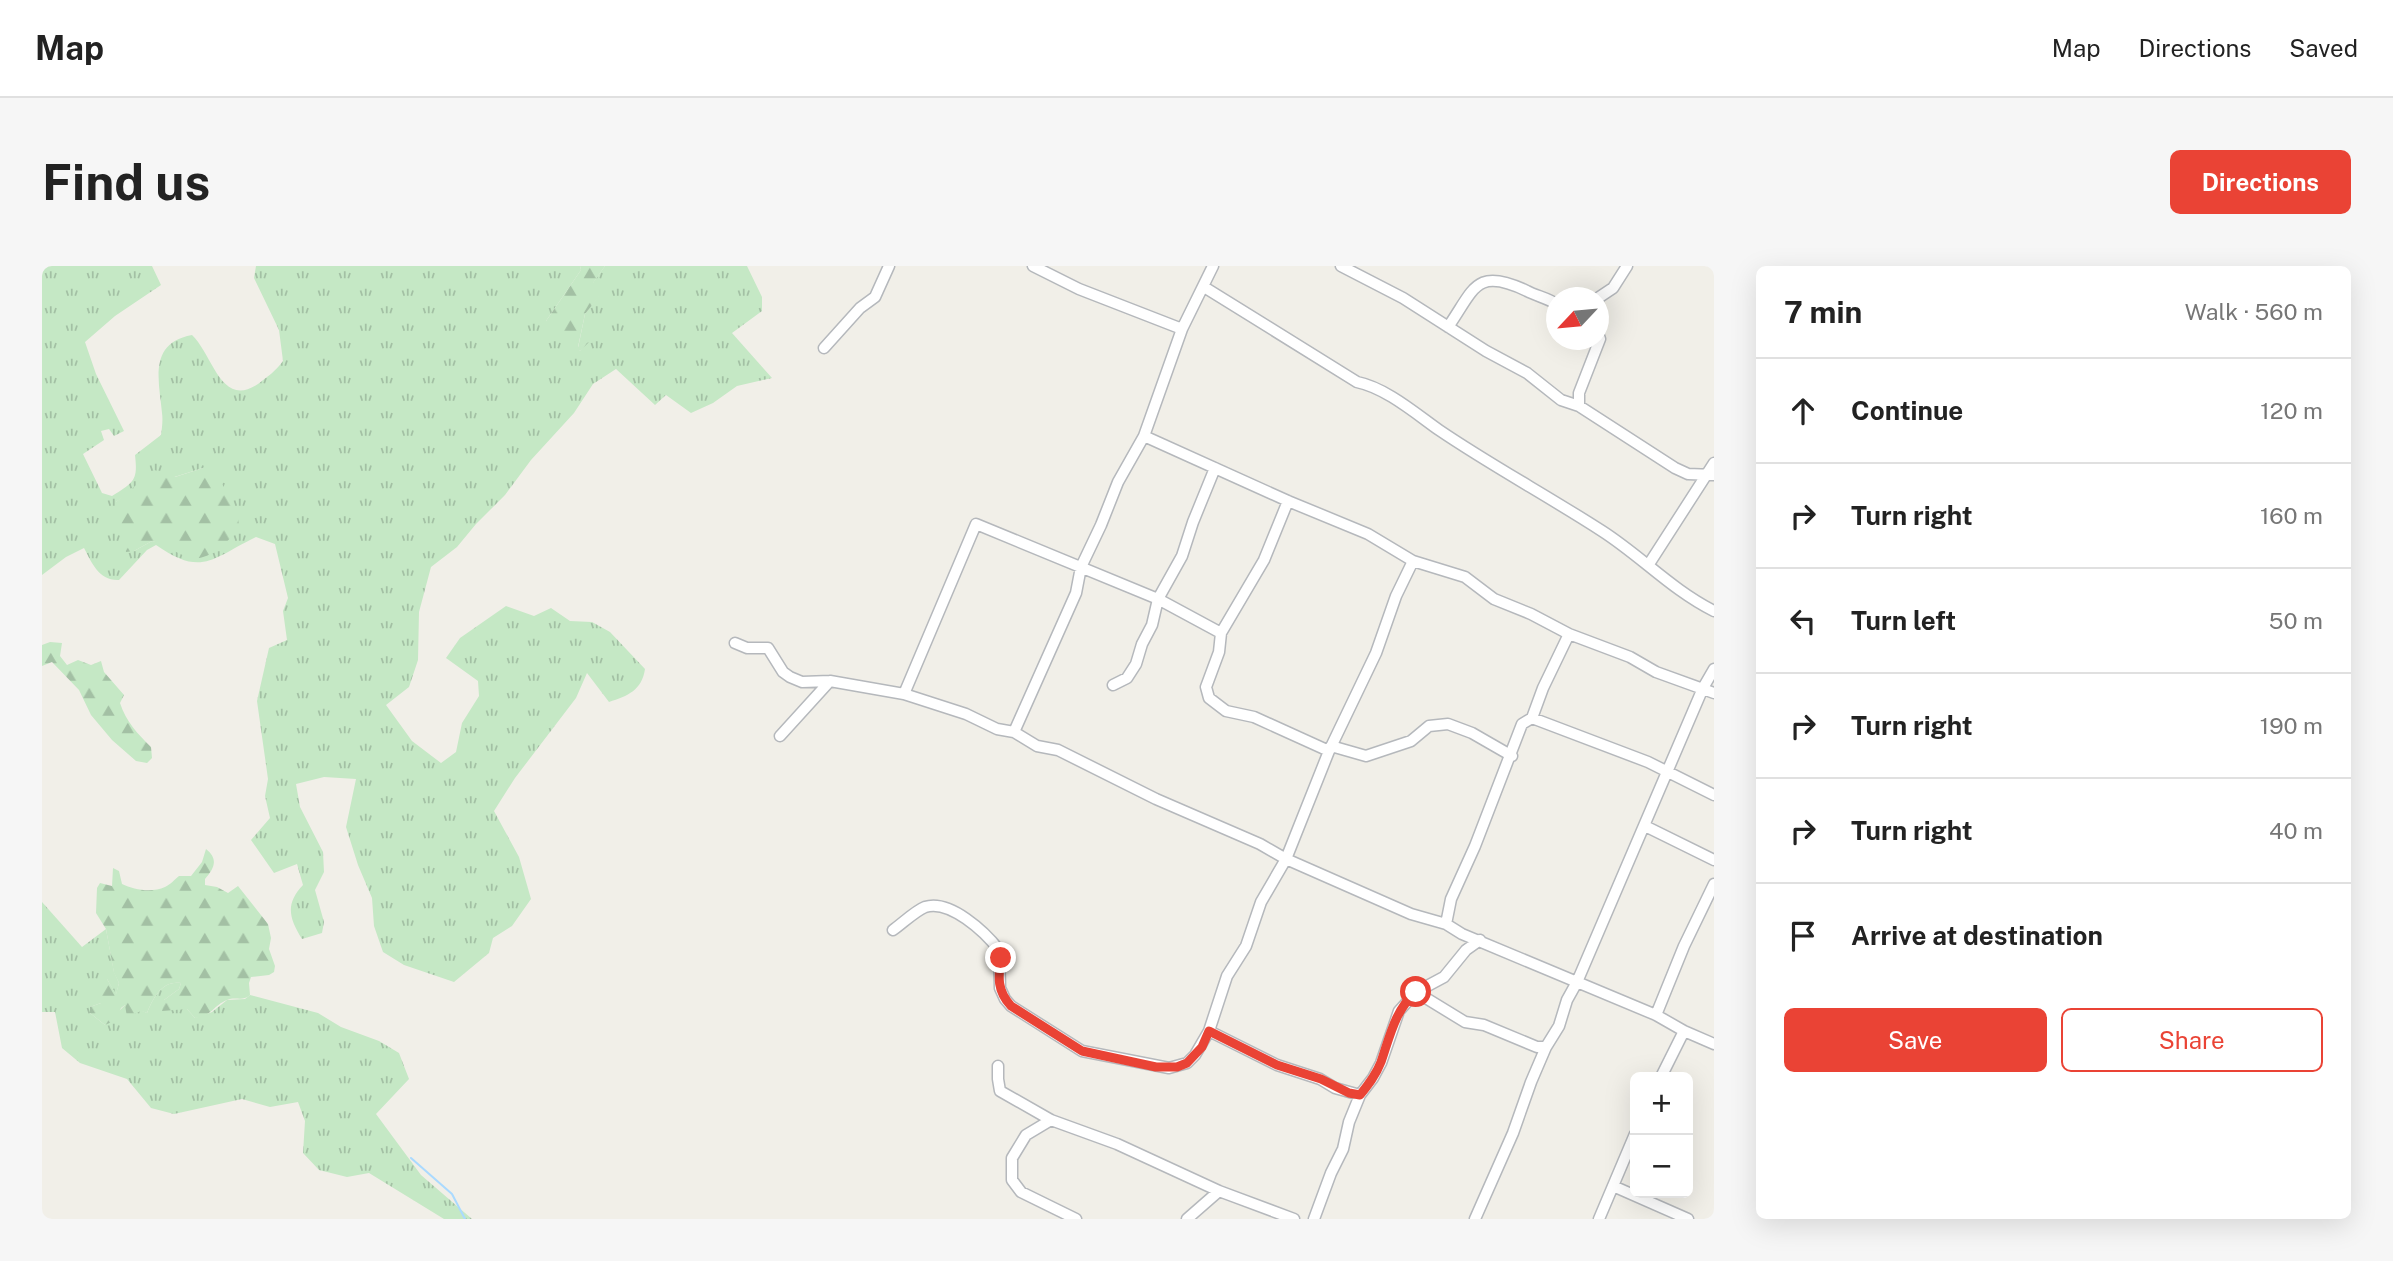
<!DOCTYPE html>
<html lang="en">
<head>
<meta charset="utf-8">
<style>
  body { margin:0; font-family:"Public Sans",sans-serif; background:#f6f6f6; color:#222 }
  .controls { position:absolute; right:21px; bottom:21px; display:grid; overflow:hidden; border-radius:10px; box-shadow:0 7px 28px #0002 }
  .controls button { width:63px; height:63px; display:grid; place-items:center; padding:0; border:0; border-bottom:2px solid #e0e0e0; background:#fff; color:#222; font:35px sans-serif }
  .compass { position:absolute; left:1504px; top:21px; width:63px; height:63px; border-radius:50%; background:#fff; box-shadow:0 7px 28px #0002; rotate:244deg }
  .stop { position:absolute; width:21px; height:21px; margin:-16px; border:5px solid #ea4335; border-radius:50%; background:#fff }
  .stop.end { background:#ea4335; border-color:#fff; box-shadow:0 2px 7px #0008 }
  .list { margin:0; padding:0; list-style:none }
  h2 { display:flex; justify-content:space-between; align-items:center; height:91px; margin:0; padding:0 28px; font-size:30px }
  h2 small { font-size:23px; font-weight:400; color:#767676 }
  .list li { display:grid; grid-template-columns:46px 1fr auto; gap:21px; align-items:center; box-sizing:border-box; height:105px; padding:0 28px; border-top:2px solid #e0e0e0 }
  .list b { display:block; font-size:26px; white-space:nowrap }
  .list em { font-size:23px; font-style:normal; color:#767676 }
  .actions { display:flex; gap:14px; padding:21px 28px }
  .actions a { flex:1; padding:16px 0; border:2px solid #ea4335; border-radius:10px; text-align:center; font-size:24px; color:#ea4335 }
  .actions .main { background:#ea4335; color:#fff }
  .icon { flex:none; width:38px; height:38px; fill:none; stroke:currentColor; stroke-width:2; stroke-linecap:round; stroke-linejoin:round }
  .map { position:relative; flex:none; width:1672px; height:953px; overflow:hidden; border-radius:10px }
  header { display:flex; align-items:center; gap:42px; box-sizing:border-box; height:98px; padding:0 35px; background:#fff; border-bottom:2px solid #e0e0e0 }
  header strong { font-size:33px }
  nav { display:flex; gap:38px; margin-inline-start:auto; font-size:24px }
  .intro { display:flex; align-items:center; justify-content:space-between; box-sizing:border-box; height:168px; padding:0 42px }
  h1 { margin:0; font-size:49px }
  .button { padding:18px 32px; border-radius:10px; background:#ea4335; color:#fff; font-size:24px; font-weight:700 }
  main { display:flex; gap:42px; padding:0 42px }
  aside { flex:1; background:#fff; border-radius:10px; box-shadow:0 7px 28px #0002 }
  .map>svg:first-child { display:block }
</style>
</head>
<body>
<header>
<strong>Map</strong>
<nav><a>Map</a><a>Directions</a><a>Saved</a></nav>
</header>
<div class="intro"><h1>Find us</h1><a class="button">Directions</a></div>
<main>
<div class="map">
<svg width="1672" height="953" viewBox="0 0 1672 953">
  <defs>
    <pattern id="grass-tufts" width="24" height="20" patternUnits="userSpaceOnUse" patternTransform="scale(1.75)"><rect width="24" height="20" fill="#c5e8c5"/><path d="M3 7l-1-3M5 7V3M7 7l1-3M15 17l-1-3M17 17v-4M19 17l1-3" fill="none" stroke="#a3c0a4"/></pattern>
    <pattern id="forest-firs" width="22" height="20" patternUnits="userSpaceOnUse" patternTransform="scale(1.75)"><rect width="22" height="20" fill="#c5e8c5"/><path d="M5 1l3.5 6h-7zM16 11l3.5 6h-7z" fill="#a3c0a4"/></pattern>
  </defs>
  <rect width="100%" height="100%" fill="#f1efe8"/>
  <path fill="url(#grass-tufts)" fill-rule="evenodd" d="M0,0H110L119,19L73,50L43,76L54,108L82,165L72,170L67,163L59,165L62,174L41,188L60,227L70,230C92,216 96,215 93,189L119,169C120,162 121,154 120,147C117,115 106,77 150,69C171,89 179,143 216,118C225,111 234,105 241,95L237,64L212,12L214,0H538L539,4L504,55L538,85L543,78L536,82L543,48L558,28L550,18L563,0H705L720,31V45L690,67L730,112L695,120L671,137L649,147L624,129L613,139L574,103L551,118L532,147L489,194L463,229L434,258L415,281L389,301L377,346L376,394L367,421L344,439L370,475L399,497L414,486L420,457L437,430L436,415L404,392L418,372L464,340L492,350L509,342L528,355L550,356L568,366L603,403C600,424 586,430 567,436L545,407L534,432L473,512L452,545L477,591L489,633L470,660L451,672L447,687L412,716L362,699L341,686L332,660L330,632L316,599L304,561L314,513L282,511L254,518L258,541L281,586L282,606L273,624L282,656L280,667L260,673C247,652 243,638 261,619L255,598L232,607L209,574L228,552L223,530L226,513L215,435L227,382L245,374L241,345L246,332L233,278L214,271C169,293 160,311 114,279L105,284L77,314C57,315 50,297 42,282L24,291L0,309ZM161,202L120,277L110,275L92,285L74,236L91,224Z
    M0,636L40,681L64,663L72,706L77,717L74,729L65,713L59,737L48,741V747L63,759L84,738L105,747C111,732 120,714 139,717L137,723L122,734L145,743L153,752L170,746L185,734L203,733L208,729L276,747L299,761L337,775L357,787L367,813L334,848L379,909L430,953H402L327,907L305,911L277,904L261,887L263,855L256,836L228,841L200,833L132,848L109,842L85,813L38,797L20,782L13,746H0Z"/>
  <path fill="url(#forest-firs)" d="M538,0H563L551,17L559,28L543,48L536,81L547,76L538,85L505,67L504,55L539,4Z
    M161,202L173,206L196,245L197,264C184,276 165,298 146,291C133,287 123,278 110,275L92,285L84,286L73,245L74,236L112,204L133,211Z
    M8,376L20,377L18,390L25,399L36,394L49,399L59,395L62,406L82,429L78,437C84,456 96,468 109,481L110,492L105,497L94,495L70,474L49,449L37,424L10,396L0,400V379Z
    M164,583C177,593 172,603 163,613V619L175,621L186,627L196,620L226,658L229,672L227,683L233,700L232,706L227,709L209,711L207,717L208,729C200,736 194,730 185,734C172,739 170,750 153,752L145,743L120,745L122,734L137,723L139,717C120,714 111,732 105,747L99,745L85,751L83,739L79,742L74,754L63,759L48,747V741L59,737L53,720L59,709L65,713L74,728L77,717L72,707L64,663L54,647L55,622L58,617L70,620L71,602L77,605L80,618C92,624 110,627 123,621C128,619 133,613 137,610H149L160,596Z"/>
  <g fill="none" stroke-linecap="round" stroke-linejoin="round">
    <path stroke="#aadaff" stroke-width="2" d="M369,892L410,928L423,953"/>
    <defs>
      <path id="minor" d="M991,0L1037,23L1140,63
        M1299,0L1361,32L1444,85L1485,107L1519,134L1537,140L1633,202L1646,208L1672,209
        M1162,21L1315,116C1344,122 1373,147 1397,164C1450,200 1506,230 1560,265C1599,290 1630,324 1672,345
        M1556,32L1571,22L1585,0
        M1406,61C1432,24 1433,0 1485,25C1494,30 1506,32 1514,38
        M782,82L818,42L833,31L847,0
        M1537,140V127L1558,73L1556,67
        M1102,170L1246,235L1326,268L1371,295L1423,311L1452,333L1489,348L1527,368L1588,391L1614,406L1672,427
        M1607,298L1672,197
        M1179,367L1177,386L1164,421L1167,432L1184,445L1212,451L1287,485
        M693,377L705,382H726L741,406L748,411L760,416L788,415L862,428L924,448L955,463L972,466L995,480L1016,484L1114,533L1218,578L1244,593L1369,648L1404,658L1420,668L1614,749L1642,765L1672,778
        M1071,419L1085,412L1094,398L1100,378L1110,359L1116,333L1140,290L1151,256L1173,202
        M862,428L934,258L1116,333L1179,367L1222,294L1246,235
        M1490,452L1606,496L1672,529
        M972,466L1034,327L1039,301L1059,259L1076,216L1102,170L1140,63L1171,0
        M738,470L788,415
        M1289,480L1324,490L1369,475L1387,460L1406,458L1430,467L1470,490
        M1603,560L1672,594
        M1404,658L1409,633L1433,580L1480,458L1490,452L1501,422L1527,368
        M851,664C861,657 873,645 883,641C908,633 943,666 957,684L958,722L963,733L969,740L1040,785L1127,802L1145,797L1153,789L1167,765L1185,710L1204,680L1219,636L1244,593L1287,485L1334,387L1354,330L1371,295
        M1374,726L1423,756L1442,759L1495,781H1504
        M1614,749L1642,680L1672,618
        M1167,765L1235,799L1278,813L1293,822L1318,829
        M956,800V813L958,825L1009,854L1075,878L1177,925L1252,953
        M1619,811L1642,765
        M1009,854L984,869L970,892V914L979,926L1034,953
        M1571,920L1646,953
        M1145,953L1177,925
        M1272,953L1289,907L1301,883L1307,856L1318,829L1331,812L1339,797L1357,745L1374,726L1402,711L1424,684L1438,674
        M1433,953L1471,867L1489,816L1504,781L1517,760L1525,734L1535,716L1661,422L1672,403
        M1557,953L1593,868"/>
    </defs>
    <use href="#minor" stroke="#b5b8bc" stroke-width="13"/>
    <use href="#minor" stroke="#fff" stroke-width="10"/>
  </g>
  <g fill="none" stroke-linecap="round" stroke-linejoin="round">
    <path stroke="#ea4335" stroke-width="9" d="M959,692C956,711 955,725 969,740L1040,785L1114,801H1135L1145,797L1160,781L1167,765L1235,799L1279,813L1307,827L1318,829C1326,819 1334,809 1339,796C1348,770 1353,744 1374,726"/>
  </g>
</svg>
<div class="controls">
<button>+</button>
<button>−</button>
</div>
<svg class="compass" viewBox="-18 -18 36 36"><path d="M0-13l5 13h-10z" fill="#e53935"/><path d="M0 13l5-13h-10z" fill="#767676"/></svg>
<div class="stop" style="left:1374px;top:726px"></div>
<div class="stop end" style="left:959px;top:692px"></div>
</div>
<aside>
<h2>7 min<small>Walk · 560 m</small></h2>
<ul class="list">
<li><svg class="icon" aria-label="ahead" viewBox="0 0 24 24"><path d="M12 20V5M6 11l6-6 6 6"/></svg><div><b>Continue</b></div><em>120 m</em></li>
<li><svg class="icon" aria-label="right" viewBox="0 0 24 24"><path d="M7 20v-9h11M14 6l5 5-5 5"/></svg><div><b>Turn right</b></div><em>160 m</em></li>
<li><svg class="icon" aria-label="left" viewBox="0 0 24 24"><path d="M17 20v-9H6M10 6l-5 5 5 5"/></svg><div><b>Turn left</b></div><em>50 m</em></li>
<li><svg class="icon" aria-label="right" viewBox="0 0 24 24"><path d="M7 20v-9h11M14 6l5 5-5 5"/></svg><div><b>Turn right</b></div><em>190 m</em></li>
<li><svg class="icon" aria-label="right" viewBox="0 0 24 24"><path d="M7 20v-9h11M14 6l5 5-5 5"/></svg><div><b>Turn right</b></div><em>40 m</em></li>
<li><svg class="icon" aria-label="arrive" viewBox="0 0 24 24"><path d="M6 21V4h12l-3 4 3 4H6"/></svg><div><b>Arrive at destination</b></div></li>
</ul>
<div class="actions"><a class="main">Save</a><a>Share</a></div>
</aside>
</main>
</body>
</html>
